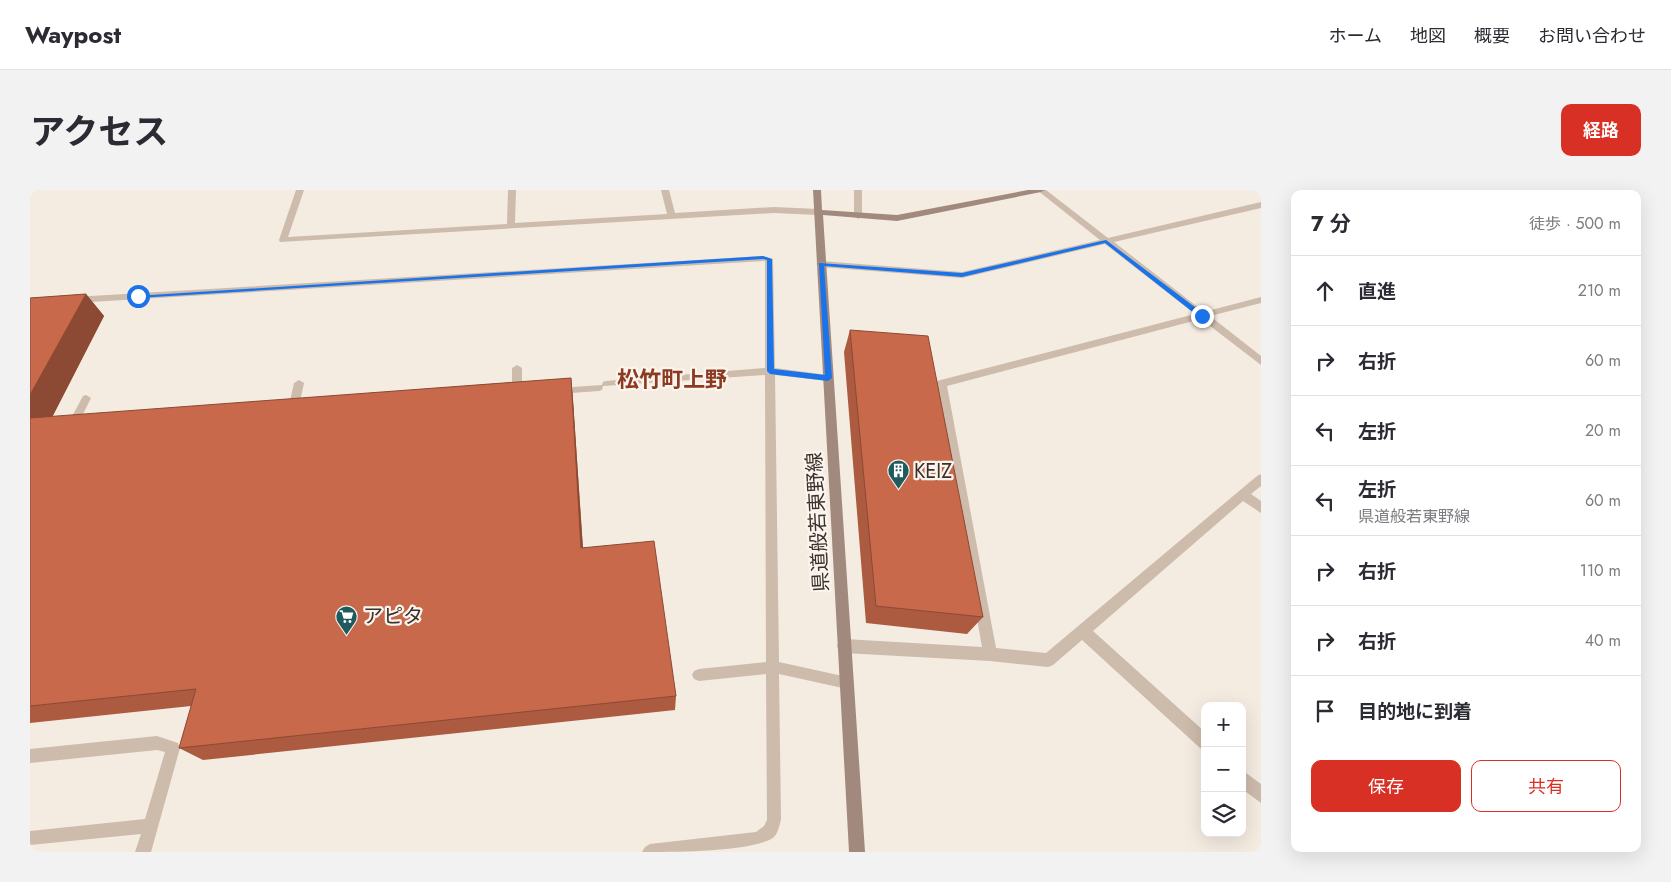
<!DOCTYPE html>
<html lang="ja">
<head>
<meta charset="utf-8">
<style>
  body { margin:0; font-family:Jost,"Noto Sans JP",sans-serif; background:#f2f2f3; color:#2b2b33 }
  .controls { position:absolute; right:15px; bottom:15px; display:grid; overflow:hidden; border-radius:10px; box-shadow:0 5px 20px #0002 }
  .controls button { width:45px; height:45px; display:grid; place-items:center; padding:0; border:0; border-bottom:1px solid #e1e1e2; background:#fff; color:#2b2b33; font:25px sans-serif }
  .stop { position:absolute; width:15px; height:15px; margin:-11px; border:4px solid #1a73e8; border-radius:50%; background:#fff }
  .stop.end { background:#1a73e8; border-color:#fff; box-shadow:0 1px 5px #0008 }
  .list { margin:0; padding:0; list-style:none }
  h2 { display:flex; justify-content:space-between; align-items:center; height:65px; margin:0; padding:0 20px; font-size:21px }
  h2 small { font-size:16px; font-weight:400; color:#7c7c81 }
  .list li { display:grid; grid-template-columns:32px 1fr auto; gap:15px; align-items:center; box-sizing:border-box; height:70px; padding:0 20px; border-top:1px solid #e1e1e2 }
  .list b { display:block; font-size:19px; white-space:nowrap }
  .list p { margin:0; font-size:16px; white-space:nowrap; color:#7c7c81 }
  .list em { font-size:16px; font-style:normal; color:#7c7c81 }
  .actions { display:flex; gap:10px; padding:15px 20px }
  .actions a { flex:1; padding:11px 0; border:1px solid #d93025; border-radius:10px; text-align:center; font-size:18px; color:#d93025 }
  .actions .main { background:#d93025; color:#fff }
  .icon { flex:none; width:28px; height:28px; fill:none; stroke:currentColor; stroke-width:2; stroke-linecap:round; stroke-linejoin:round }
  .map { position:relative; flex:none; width:1231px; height:662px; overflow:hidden; border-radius:10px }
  header { display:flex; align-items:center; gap:30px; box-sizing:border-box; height:70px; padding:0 25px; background:#fff; border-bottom:1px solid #e1e1e2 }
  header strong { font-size:24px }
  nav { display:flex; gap:28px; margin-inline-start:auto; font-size:18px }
  .intro { display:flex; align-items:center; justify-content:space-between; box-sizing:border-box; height:120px; padding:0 30px }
  h1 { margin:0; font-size:35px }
  .button { padding:12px 22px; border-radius:10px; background:#d93025; color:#fff; font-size:18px; font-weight:700 }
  main { display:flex; gap:30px; padding:0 30px }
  aside { flex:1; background:#fff; border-radius:10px; box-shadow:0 5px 20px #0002 }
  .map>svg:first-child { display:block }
</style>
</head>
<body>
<header>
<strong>Waypost</strong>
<nav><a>ホーム</a><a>地図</a><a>概要</a><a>お問い合わせ</a></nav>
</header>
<div class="intro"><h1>アクセス</h1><a class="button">経路</a></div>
<main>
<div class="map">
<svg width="1231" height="662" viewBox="0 0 1231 662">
  <rect width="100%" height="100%" fill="#f4ebe1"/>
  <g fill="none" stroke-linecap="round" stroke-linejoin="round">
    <path fill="#cdbbac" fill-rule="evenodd" d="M733,66L743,69L745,178L798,185L803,188L798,191L745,185L749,472L817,487L822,489L824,493L822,497L817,499L749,484L751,630C749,636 748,644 743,648C720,662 644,662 612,662L615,657L620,654L726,642L734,636L737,630L736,484L669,491L664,489L662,485L664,481L669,479L736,472L735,185L573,196L572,200L569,201L528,204L523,201L528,198L572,195L573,192L576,191L735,178V71L44,113L40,110L44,107Z
      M487,175L492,178V204L487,207L482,204V178Z
      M269,190L274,193L268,220L263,224L258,220L264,193Z
      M56,205L61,208L49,232L53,235L48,239L39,237L38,234L53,206Z
      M127,546L148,553L150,558L121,662H105L111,644L0,655V641L115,629L135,562L127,560L0,573V559Z"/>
    <path fill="#cdbbac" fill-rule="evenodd" d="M266,0H274L258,47L477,34L478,0H486L485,33L637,24L631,0H639L645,23L744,17L788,19L792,22L788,25L744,23L250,52L249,50Z
      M824,0H832V26L828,29L824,26Z
      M1007,0H1016L1078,48L1231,12V18L1084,52L1174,122L1231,107V113L1180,126L1231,166V175L1171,129L917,196L966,458L1016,463L1227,286L1231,284V296L1221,304L1231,311V323L1213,311L1063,441L1175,542V561L1170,558L1052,450L1023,475L1018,477L960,471L814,463L809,461L807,456L809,451L814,449L952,457L906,194L907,191L1165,124L1075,54L932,88L791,77L786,74L791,71L932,82L1070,50Z
      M1212,580L1231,594V613L1212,599Z"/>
    <path fill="#a18a7d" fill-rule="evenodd" d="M783,0H791L792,20L867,25L998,0H1015L1011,2L867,31L793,25L835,662H819Z"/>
  </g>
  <path fill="#ac5a40" d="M56,104L74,126L22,227L541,188L543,210L553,358L646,506L645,520L173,570L149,558L161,516L0,533V108Z
    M820,140L953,427L937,444L836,433L814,162Z"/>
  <path fill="#8c4a34" d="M56,104L74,126L10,251L0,242V205Z
    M541,188L543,210L554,376L551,358Z"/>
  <path fill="#c8694b" stroke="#8c4a34" d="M56,104L0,205V108Z
    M820,140L898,146L953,427L846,416Z
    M541,188L551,358L624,351L646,506L149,558L166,499L0,516V228Z"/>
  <path fill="#1a73e8" d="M1076,50L1174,124V127H1169L1075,53L932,87L794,76L802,188L798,191L740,184L737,181V70L733,69L108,108L105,106L733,66L742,69L744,179L795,185L789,73L932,83Z"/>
  <defs>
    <symbol id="building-pin" viewBox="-11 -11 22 30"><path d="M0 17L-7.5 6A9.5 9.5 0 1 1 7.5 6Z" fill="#1f5a5e" stroke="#fbf5ee"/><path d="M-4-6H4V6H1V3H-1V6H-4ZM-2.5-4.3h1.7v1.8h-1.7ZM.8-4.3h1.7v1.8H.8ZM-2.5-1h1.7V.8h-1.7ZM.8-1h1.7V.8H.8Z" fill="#fff"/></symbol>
    <symbol id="supermarket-pin" viewBox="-11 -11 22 30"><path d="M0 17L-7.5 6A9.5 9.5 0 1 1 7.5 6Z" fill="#1f5a5e" stroke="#fbf5ee"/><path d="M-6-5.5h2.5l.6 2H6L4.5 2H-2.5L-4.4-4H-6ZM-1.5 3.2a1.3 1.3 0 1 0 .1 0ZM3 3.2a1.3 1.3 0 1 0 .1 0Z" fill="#fff"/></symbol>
  </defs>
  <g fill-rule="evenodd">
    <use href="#building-pin" x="856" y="268" width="25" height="34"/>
    <use href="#supermarket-pin" x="304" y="414" width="25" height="34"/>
  </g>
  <g text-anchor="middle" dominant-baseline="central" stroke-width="4.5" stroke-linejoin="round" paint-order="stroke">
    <g font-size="20" fill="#3b302b" stroke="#fbf5ee" text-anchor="start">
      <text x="884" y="281">KEIZ</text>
      <text x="333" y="426">アピタ</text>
    </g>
    <g font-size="20" fill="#3b302b" stroke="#fbf5ee">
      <text transform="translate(788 332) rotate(-93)">県道般若東野線</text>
    </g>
    <g font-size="22" font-weight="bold" fill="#8c3b22" stroke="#fbf5ee">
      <text x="642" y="189">松竹町上野</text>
    </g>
  </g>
</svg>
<div class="controls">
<button>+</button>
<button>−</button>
<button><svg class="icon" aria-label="layers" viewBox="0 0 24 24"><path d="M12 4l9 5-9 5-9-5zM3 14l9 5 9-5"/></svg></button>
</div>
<div class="stop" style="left:108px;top:106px"></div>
<div class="stop end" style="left:1172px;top:126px"></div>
</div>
<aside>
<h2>7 分<small>徒歩 · 500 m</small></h2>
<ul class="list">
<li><svg class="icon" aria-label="ahead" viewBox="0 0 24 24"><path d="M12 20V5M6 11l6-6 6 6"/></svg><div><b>直進</b></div><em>210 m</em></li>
<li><svg class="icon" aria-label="right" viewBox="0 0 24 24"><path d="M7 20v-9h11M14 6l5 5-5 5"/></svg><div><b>右折</b></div><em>60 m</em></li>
<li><svg class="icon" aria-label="left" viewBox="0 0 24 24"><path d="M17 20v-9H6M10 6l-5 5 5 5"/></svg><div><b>左折</b></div><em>20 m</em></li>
<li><svg class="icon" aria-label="left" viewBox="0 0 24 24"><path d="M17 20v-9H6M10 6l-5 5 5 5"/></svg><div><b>左折</b><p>県道般若東野線</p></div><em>60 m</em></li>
<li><svg class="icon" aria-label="right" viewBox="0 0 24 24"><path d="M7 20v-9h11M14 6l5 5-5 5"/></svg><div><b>右折</b></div><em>110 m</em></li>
<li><svg class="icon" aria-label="right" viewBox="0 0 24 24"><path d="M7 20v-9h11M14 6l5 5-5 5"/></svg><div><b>右折</b></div><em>40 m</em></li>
<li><svg class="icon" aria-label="arrive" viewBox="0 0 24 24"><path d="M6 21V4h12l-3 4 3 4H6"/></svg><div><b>目的地に到着</b></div></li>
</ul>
<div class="actions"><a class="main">保存</a><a>共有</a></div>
</aside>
</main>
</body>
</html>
